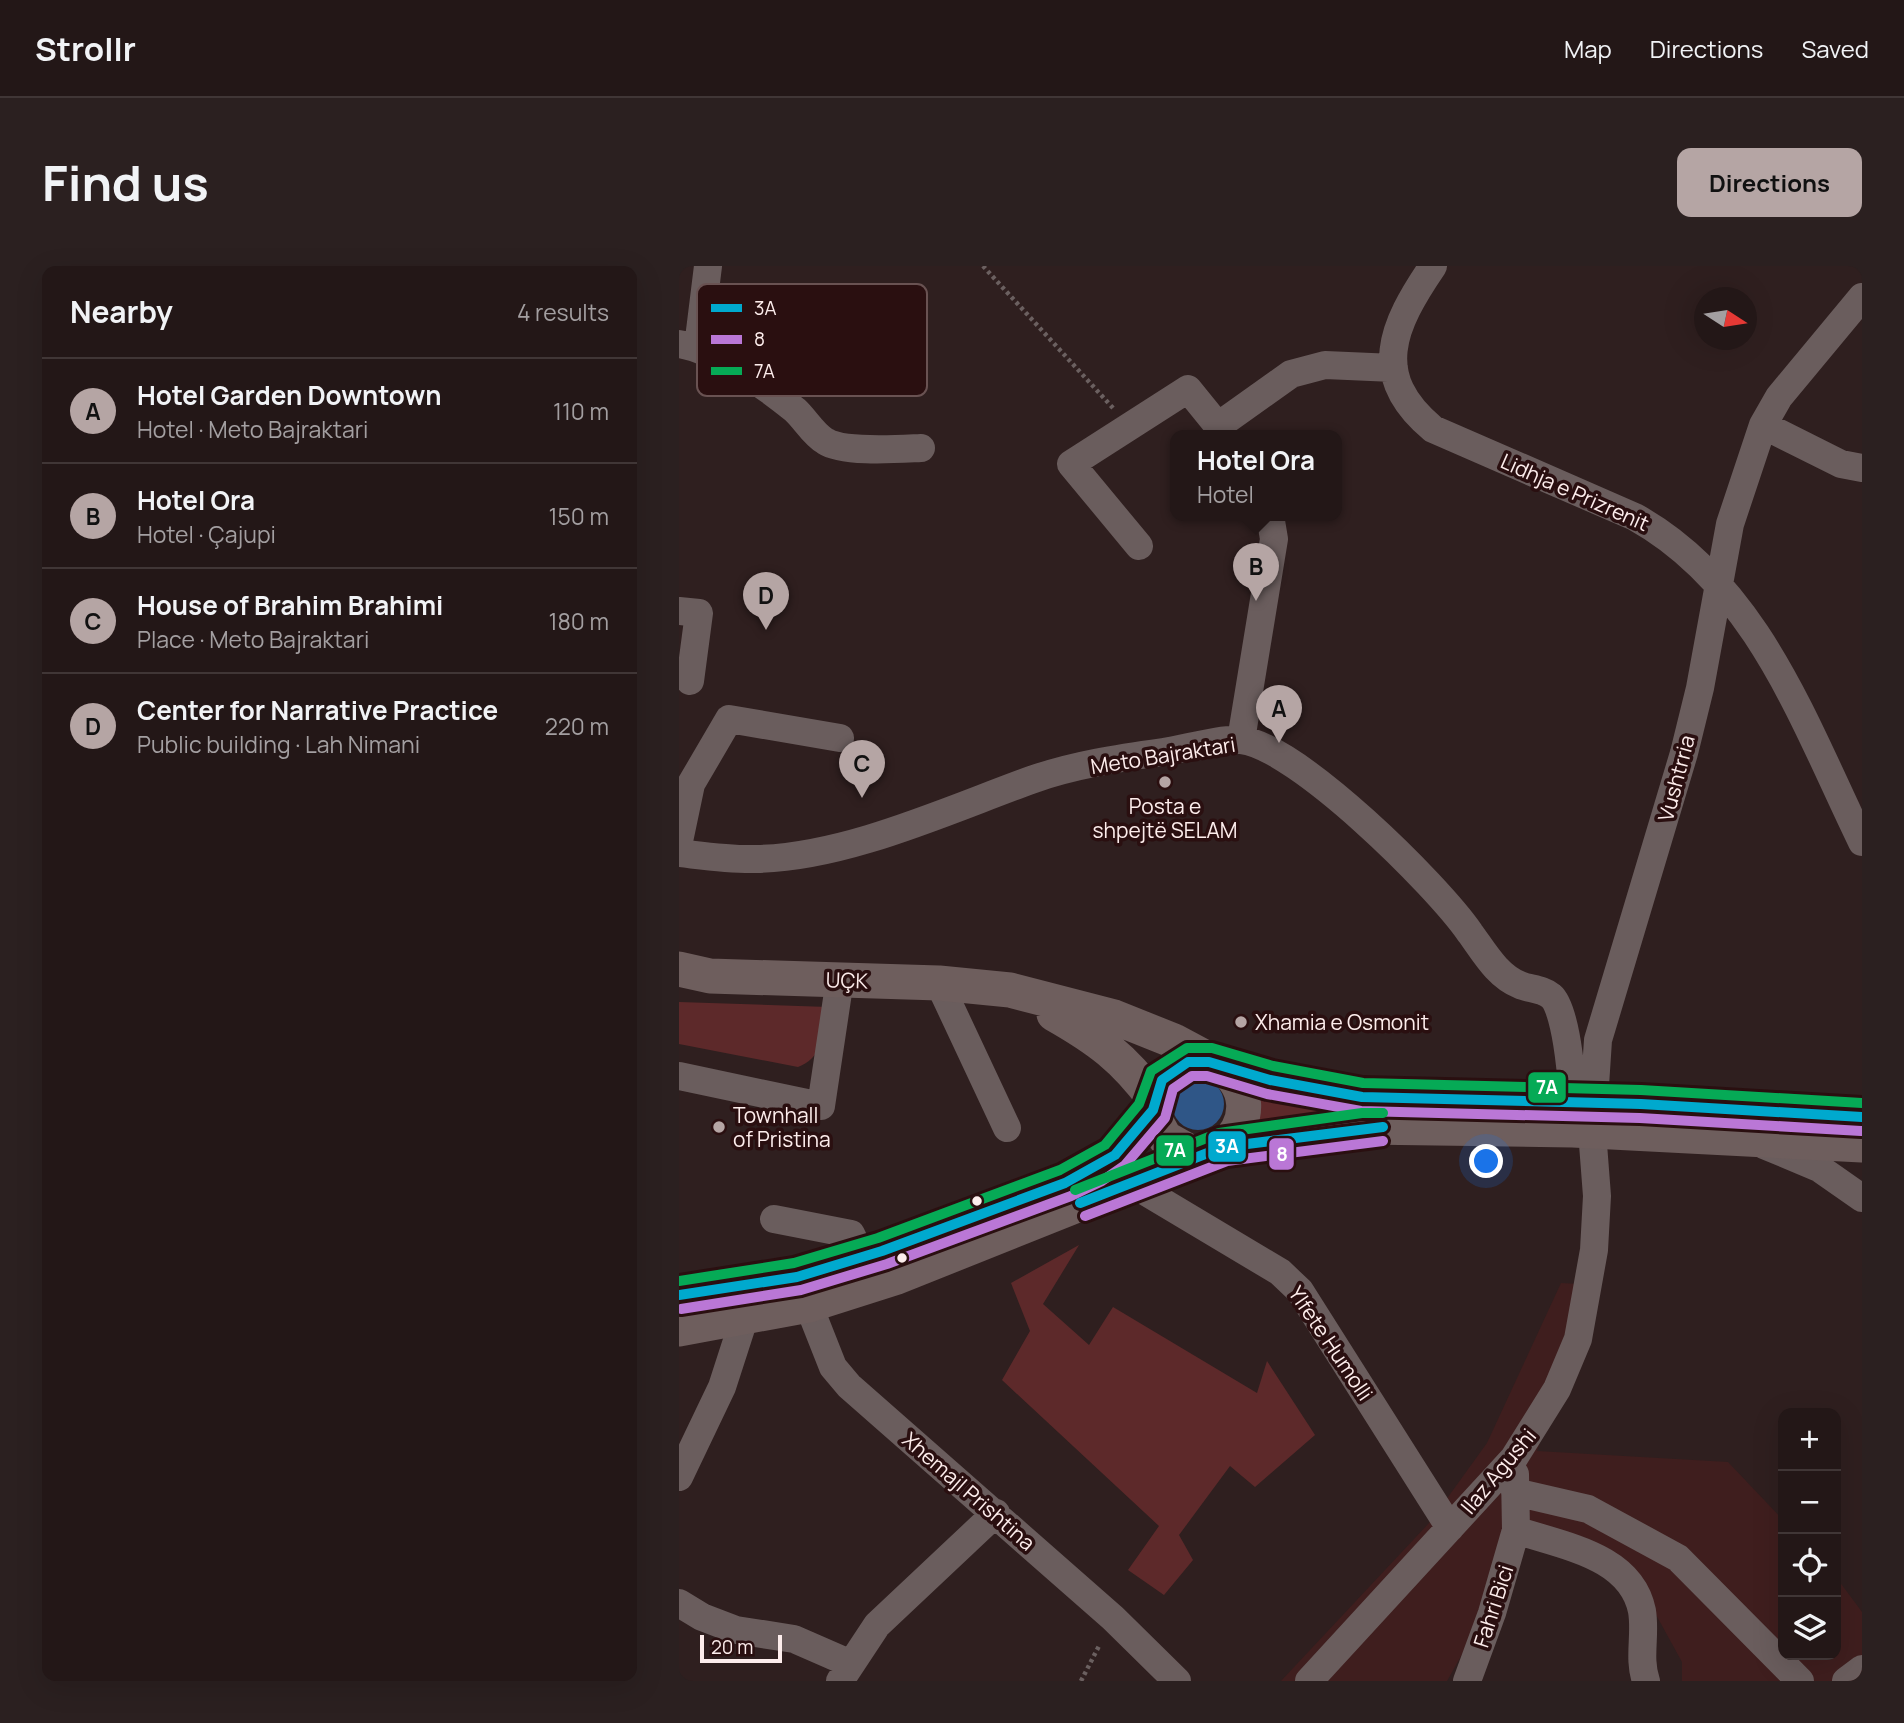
<!DOCTYPE html>
<html lang="en">
<head>
<meta charset="utf-8">
<style>
  body { margin:0; font-family:Manrope,sans-serif; background:#2b2020; color:#f1f3f6 }
  .controls { position:absolute; right:21px; bottom:21px; display:grid; overflow:hidden; border-radius:14px; box-shadow:0 7px 28px #0002 }
  .controls button { width:63px; height:63px; display:grid; place-items:center; padding:0; border:0; border-bottom:2px solid #403636; background:#231717; color:#f1f3f6; font:35px sans-serif }
  .compass { position:absolute; left:1015px; top:21px; width:63px; height:63px; border-radius:50%; background:#231717; box-shadow:0 7px 28px #0002; rotate:102deg }
  .scale { position:absolute; left:21px; bottom:18px; width:82px; box-sizing:border-box; padding-left:7px; border:4px solid #fdedec; border-top:0; font-size:19px; line-height:24px; white-space:nowrap; color:#fdedec; -webkit-text-stroke:5px #2a0f10; paint-order:stroke }
  .you { position:absolute; left:808px; top:896px; width:24px; height:24px; margin:-18px; border:5px solid #fff; border-radius:50%; background:#1a73e8; box-shadow:0 0 0 10px #1a73e833 }
  .badge { display:grid; place-items:center; width:46px; height:46px; border-radius:50%; background:#b5a5a4; color:#111; font-size:23px; font-weight:700 }
  .pin { position:absolute; translate:-50% -58px; filter:drop-shadow(0 2px 4px #0008) }
  .pin::after { content:''; position:absolute; top:37px; width:24px; height:21px; background:inherit; clip-path:polygon(0 0,100% 0,50% 100%) }
  .popup { position:absolute; left:491px; top:164px; width:172px; height:91px; box-sizing:border-box; display:grid; place-content:center; border-radius:14px; background:#231717; filter:drop-shadow(0 2px 5px #0005); font-size:23px; white-space:nowrap; color:#a39fa1 }
  .popup b { font-size:26px; color:#f1f3f6 }
  .popup::after { content:''; position:absolute; left:50%; top:100%; margin-left:-14px; border:14px solid transparent; border-top-color:#231717 }
  .list { margin:0; padding:0; list-style:none }
  h2 { display:flex; justify-content:space-between; align-items:center; height:91px; margin:0; padding:0 28px; font-size:30px }
  h2 small { font-size:23px; font-weight:400; color:#a39fa1 }
  .list li { display:grid; grid-template-columns:46px 1fr auto; gap:21px; align-items:center; box-sizing:border-box; height:105px; padding:0 28px; border-top:2px solid #403636 }
  .list b { display:block; font-size:26px; white-space:nowrap }
  .list p { margin:0; font-size:23px; white-space:nowrap; color:#a39fa1 }
  .list em { font-size:23px; font-style:normal; color:#a39fa1 }
  .icon { flex:none; width:38px; height:38px; fill:none; stroke:currentColor; stroke-width:2; stroke-linecap:round; stroke-linejoin:round }
  .map { position:relative; flex:none; width:1183px; height:1415px; overflow:hidden; border-radius:14px }
  header { display:flex; align-items:center; gap:42px; box-sizing:border-box; height:98px; padding:0 35px; background:#231717; border-bottom:2px solid #403636 }
  header strong { font-size:33px }
  nav { display:flex; gap:38px; margin-inline-start:auto; font-size:24px }
  .intro { display:flex; align-items:center; justify-content:space-between; box-sizing:border-box; height:168px; padding:0 42px }
  h1 { margin:0; font-size:49px }
  .button { padding:18px 32px; border-radius:14px; background:#b5a5a4; color:#111; font-size:24px; font-weight:700 }
  main { display:flex; gap:42px; padding:0 42px }
  aside { flex:1; background:#231717; border-radius:14px; box-shadow:0 7px 28px #0002 }
  .map>svg:first-child { display:block }
</style>
</head>
<body>
<header>
<strong>Strollr</strong>
<nav><a>Map</a><a>Directions</a><a>Saved</a></nav>
</header>
<div class="intro"><h1>Find us</h1><a class="button">Directions</a></div>
<main>
<aside>
<h2>Nearby<small>4 results</small></h2>
<ul class="list">
<li><span class="badge">A</span><div><b>Hotel Garden Downtown</b><p>Hotel · Meto Bajraktari</p></div><em>110 m</em></li>
<li><span class="badge">B</span><div><b>Hotel Ora</b><p>Hotel · Çajupi</p></div><em>150 m</em></li>
<li><span class="badge">C</span><div><b>House of Brahim Brahimi</b><p>Place · Meto Bajraktari</p></div><em>180 m</em></li>
<li><span class="badge">D</span><div><b>Center for Narrative Practice</b><p>Public building · Lah Nimani</p></div><em>220 m</em></li>
</ul>
</aside>
<div class="map">
<svg width="1183" height="1415" viewBox="0 0 1183 1415">
  <rect width="100%" height="100%" fill="#2f1f1f"/>
  <path fill="#3f1e1e" d="M882,1017L918,1019L858,1185L1049,1196L1104,1254V1389H1157V1311L1183,1346V1415H1003V1396L959,1316L831,1255L804,1351L768,1415H602L751,1256L808,1177Z"/>
  <path fill="#5d292a" d="M0,736L149,741C145,766 145,791 119,801L0,778Z
    M573,820L686,843L575,862Z
    M400,979L364,1038L410,1079L434,1041L578,1127L588,1095L636,1169L576,1221L551,1200L500,1269L514,1294L485,1329L449,1304L480,1260L323,1114L351,1065L332,1017Z"/>
  <path fill="#2f5687" d="M493 838a26 26 0 1 1 52 0a26 26 0 1 1-52 0Z"/>
  <g fill="none" stroke-linecap="round" stroke-linejoin="round">
    <path stroke="#6b6060" stroke-width="4.5" stroke-dasharray="3.5 3.5" stroke-linecap="butt" d="M304,0L434,142
      M402,1415L421,1378"/>
    <path stroke="#6a5d5d" stroke-width="28" d="M754,0C713,60 690,110 754,163L956,251C1078,319 1125,457 1183,576
      M0,78C35,83 88,121 116,144C126,153 134,168 146,175C164,187 219,183 242,182
      M19,81L29,0
      M1084,159L1162,198L1183,202
      M545,169L539,160L612,108L646,99L715,102
      M460,280L392,198L509,123L539,160
      M0,345L20,347L11,415
      M562,474L595,273L591,249
      M0,575L12,518L50,453L161,472
      M0,587C26,590 52,594 78,593C168,591 269,544 352,514C394,499 440,492 484,486C506,483 541,472 562,474C618,480 758,619 791,667C805,686 818,710 841,719C850,723 864,723 872,730C889,744 895,831 894,855
      M260,717L328,862
      M0,810L142,840L161,713
      M1085,879L1140,902L1183,932
      M452,917L601,1006L621,1025L771,1262
      M95,953L172,968L183,991
      M122,1020L154,1101L170,1120L434,1352L498,1415
      M836,1208L837,1264C883,1280 952,1289 963,1345C967,1369 959,1392 967,1415
      M0,1211L43,1121L65,1053
      M836,1226L909,1243L999,1292L1121,1415
      M0,1337L23,1351L57,1364L115,1373L170,1397
      M161,1415L198,1359L317,1247
      M630,1415L835,1192L878,1123L899,1073L915,984L918,930L913,865L919,774L1005,487L1021,422L1051,258L1084,159L1100,131L1183,31
      M788,1415L813,1347L837,1264
      M1167,1415L1183,1403"/>
    <path stroke="#6e5e5d" stroke-width="35" d="M0,703L31,710L260,717L331,724L435,751L495,775L538,798L591,814L683,831L962,838L1183,851
      M375,748C419,773 445,792 475,833
      M530,796L499,800L483,814L475,833L476,854L486,872L513,887L685,861L894,864L1183,879
      M538,798C572,819 573,856 544,881
      M0,1029C112,1017 217,982 322,942C353,929 391,920 419,901C442,885 457,865 474,844
      M0,1063L130,1039L218,1011L531,886"/>
    <defs>
      <path id="bus-1" d="M401,937L544,881L704,861
        M0,1029L118,1011L203,985L386,917L436,889L474,844L483,814L509,796H530L591,814L683,831L962,838L1183,851"/>
      <path id="bus-2" d="M406,950L548,895L704,875
        M2,1043L122,1024L208,998L392,930L423,915L446,899L486,852L494,823L513,810H528L588,828L682,845L961,852L1182,865"/>
      <path id="bus-3" d="M396,924L540,867L683,847H704
        M0,1015L115,997L199,972L381,904L426,879L460,838L472,805L508,782H533L594,800L684,817L962,824L1183,837"/>
    </defs>
    <use href="#bus-1" stroke="#2a0f10" stroke-width="16"/>
    <use href="#bus-2" stroke="#2a0f10" stroke-width="16"/>
    <use href="#bus-3" stroke="#2a0f10" stroke-width="16"/>
    <use href="#bus-1" stroke="#00a9ce" stroke-width="10"/>
    <use href="#bus-2" stroke="#ba77d6" stroke-width="10"/>
    <use href="#bus-3" stroke="#06aa56" stroke-width="10"/>
  </g>
  <g fill="#b5a5a4" stroke="#2a0f10" stroke-width="2.5">
    <circle cx="486" cy="516" r="7"/>
    <circle cx="562" cy="756" r="7"/>
    <circle cx="40" cy="861" r="7"/>
  </g>
  <g fill="#fdedec" stroke="#2a0f10" stroke-width="2.5">
    <circle cx="298" cy="935" r="6"/>
    <circle cx="223" cy="992" r="6"/>
  </g>
  <g text-anchor="middle" dominant-baseline="central" stroke-width="7" stroke-linejoin="round" paint-order="stroke">
    <g font-size="21" fill="#fdedec" stroke="#2a0f10">
      <text transform="translate(896 226) rotate(24)">Lidhja e Prizrenit</text>
      <text transform="translate(484 489) rotate(-9)">Meto Bajraktari</text>
      <text transform="translate(997 512) rotate(-75)">Vushtrria</text>
      <text transform="translate(168 714) rotate(2)">UÇK</text>
      <text transform="translate(652 1077) rotate(56)">Ylfete Humolli</text>
      <text transform="translate(819 1205) rotate(-50)">Ilaz Agushi</text>
      <text transform="translate(290 1225) rotate(41)">Xhemajl Prishtina</text>
      <text transform="translate(814 1340) rotate(-72)">Fahri Bici</text>
    </g>
    <g font-size="21" fill="#fdedec" stroke="#2a0f10" text-anchor="start">
      <text x="486" y="540" text-anchor="middle">Posta e<tspan x="486" dy="24">shpejtë SELAM</tspan></text>
      <text x="576" y="756">Xhamia e Osmonit</text>
      <text x="54" y="849">Townhall<tspan x="54" dy="24">of Pristina</tspan></text>
    </g>
  </g>
  <rect x="18" y="18" width="230" height="112" rx="10" fill="#2a0f10" stroke="#695252" stroke-width="2"/>
  <rect x="32" y="38" width="31" height="8" fill="#00a9ce"/>
  <rect x="32" y="69" width="31" height="9" fill="#ba77d6"/>
  <rect x="32" y="101" width="31" height="8" fill="#06aa56"/>
  <g font-size="19" fill="#fdedec">
    <text x="75" y="49">3A</text>
    <text x="75" y="80">8</text>
    <text x="75" y="112">7A</text>
  </g>
  <g stroke="#2a0f10" stroke-width="2.5">
    <rect x="848" y="805" width="40" height="33" rx="7" fill="#06aa56"/>
    <rect x="528" y="864" width="40" height="33" rx="7" fill="#00a9ce"/>
    <rect x="476" y="868" width="40" height="33" rx="7" fill="#06aa56"/>
    <rect x="589" y="871" width="27" height="34" rx="7" fill="#ba77d6"/>
  </g>
  <g font-size="19" text-anchor="middle" font-weight="bold" fill="#fff">
    <text x="868" y="828">7A</text>
    <text x="548" y="887">3A</text>
    <text x="496" y="891">7A</text>
    <text x="603" y="895">8</text>
  </g>
</svg>
<div class="controls">
<button>+</button>
<button>−</button>
<button><svg class="icon" aria-label="locate" viewBox="0 0 24 24"><circle cx="12" cy="12" r="6"/><path d="M12 2v4M12 18v4M2 12h4M18 12h4"/></svg></button>
<button><svg class="icon" aria-label="layers" viewBox="0 0 24 24"><path d="M12 4l9 5-9 5-9-5zM3 14l9 5 9-5"/></svg></button>
</div>
<svg class="compass" viewBox="-18 -18 36 36"><path d="M0-13l5 13h-10z" fill="#e53935"/><path d="M0 13l5-13h-10z" fill="#a39fa1"/></svg>
<div class="scale">20 m</div>
<div class="you"></div>
<div class="pin badge" style="left:600px;top:477px">A</div>
<div class="pin badge" style="left:577px;top:335px">B</div>
<div class="popup"><b>Hotel Ora</b>Hotel</div>
<div class="pin badge" style="left:183px;top:532px">C</div>
<div class="pin badge" style="left:87px;top:364px">D</div>
</div>
</main>
</body>
</html>
